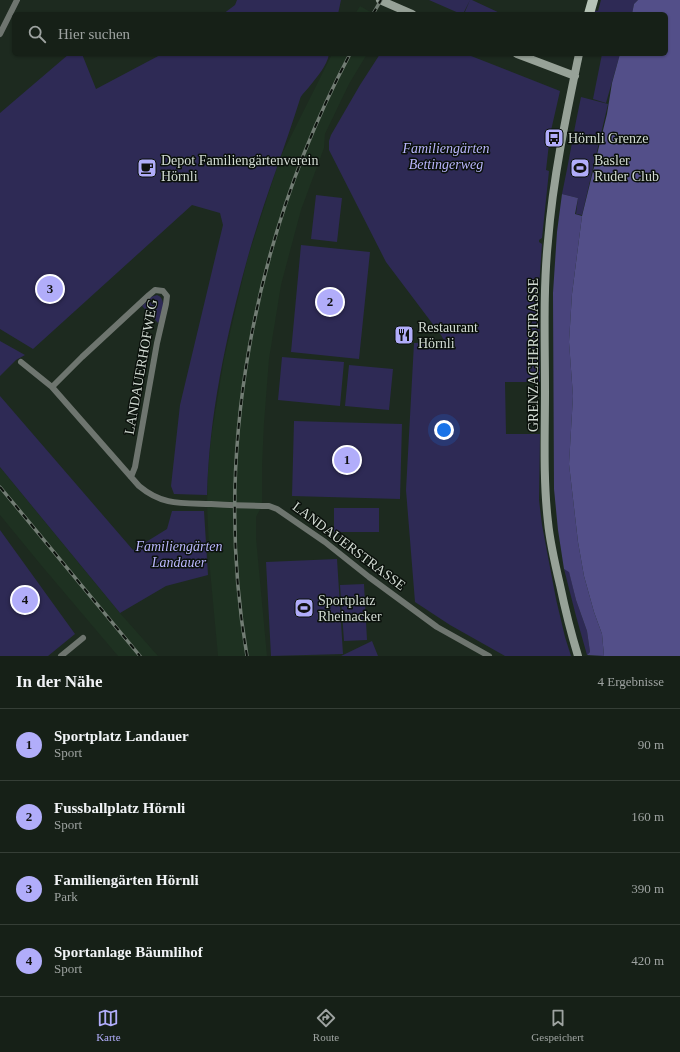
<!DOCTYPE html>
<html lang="de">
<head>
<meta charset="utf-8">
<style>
  body { margin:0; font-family:Georgia,serif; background:#232d24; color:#f1f3f6 }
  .you { position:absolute; left:444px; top:430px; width:14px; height:14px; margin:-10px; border:3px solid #fff; border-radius:50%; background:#1a73e8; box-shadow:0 0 0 6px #1a73e833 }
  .badge { display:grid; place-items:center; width:26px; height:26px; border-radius:50%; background:#b1adfa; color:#111; font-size:13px; font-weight:700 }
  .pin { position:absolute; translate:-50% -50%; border:2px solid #fff; box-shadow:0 1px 4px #0006 }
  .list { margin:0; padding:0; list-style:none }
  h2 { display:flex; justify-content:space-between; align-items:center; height:52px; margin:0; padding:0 16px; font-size:17px }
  h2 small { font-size:13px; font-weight:400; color:#9ea3a1 }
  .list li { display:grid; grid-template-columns:26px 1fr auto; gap:12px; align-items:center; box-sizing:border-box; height:72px; padding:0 16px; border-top:1px solid #353e36 }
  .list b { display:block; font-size:15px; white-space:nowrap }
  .list p { margin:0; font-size:13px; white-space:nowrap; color:#9ea3a1 }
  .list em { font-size:13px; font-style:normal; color:#9ea3a1 }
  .icon { flex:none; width:22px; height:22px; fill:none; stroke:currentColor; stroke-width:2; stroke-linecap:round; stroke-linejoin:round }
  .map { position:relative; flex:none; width:680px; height:656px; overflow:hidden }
  .search { position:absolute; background:#162017; box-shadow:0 1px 3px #0004; left:12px; right:12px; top:12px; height:44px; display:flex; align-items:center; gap:10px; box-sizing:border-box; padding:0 14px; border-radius:6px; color:#9ea3a1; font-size:15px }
  .sheet { height:340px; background:#162017 }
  nav { display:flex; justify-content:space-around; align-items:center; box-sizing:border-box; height:56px; border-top:1px solid #353e36; background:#162017; font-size:11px; color:#9ea3a1 }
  nav a { display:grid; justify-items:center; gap:2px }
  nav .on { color:#b1adfa }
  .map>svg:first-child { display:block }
</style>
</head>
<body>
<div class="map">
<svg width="680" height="656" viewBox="0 0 680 656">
  <rect width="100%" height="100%" fill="#1d2a1f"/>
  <path fill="#1e3121" d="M360,6L374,14H355Z
    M332,54H367L349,84L325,134L324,148L301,210L281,285L269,359L264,423L262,467V506L256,517V538L267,656H218L210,570L207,504L208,470L211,438L224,359L247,260L280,158Z
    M0,467L120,613L158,656H118L41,565L0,515Z"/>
  <path fill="#2e2a55" d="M237,0H341L338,14H223L235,5Z
    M429,0H470L463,14H461Z
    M470,0H472L502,14H464Z
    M601,0H638L634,4L632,14H589L590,10L598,11Z
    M69,54H82L96,89L162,54H329C327,66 317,77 309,87C306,91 301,95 300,99C283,153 262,206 247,260C226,336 209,416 207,495L174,494L171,486L180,405L223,225L220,213L192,205L33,349L0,329V113Z
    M380,54H466L560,91L550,135L546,170L549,171L542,238L539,240V242L542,244L539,287L540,382H505L506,434H540L539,500L542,525L556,599L565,637L571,656H505L450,625L415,602L406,490L414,343L445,342L441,335L386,262L329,150V141L331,135L360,85Z
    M602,54H620L606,103L593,99Z
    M581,97L608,104L582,215L576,214L578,198L562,194C569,161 574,129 581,97Z
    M316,195L342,198L337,242L311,239Z
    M301,245L370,252L359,359L291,352Z
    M157,295C167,298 163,316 158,323L142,306L151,297Z
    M0,341L25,355L16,360L0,376Z
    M282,357L344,362L340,406L278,400Z
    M349,365L393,369L389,410L345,406Z
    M0,396L133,550L167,529L172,511H204L208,575L166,586L120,613L0,467Z
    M294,421L402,424L400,499L292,496Z
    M334,508H379V532H334Z
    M0,530L75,634L48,656H0Z
    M337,559L343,654L271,656L266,562Z
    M564,569L569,571L576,600L587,631L590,652L587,655L576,616Z
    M364,584L367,640L344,641L340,585Z
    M372,641L378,656H341Z"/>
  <path fill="#49447c" d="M562,194L578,198L575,214L582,216L572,294L569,342L573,396L569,464L578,542L584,576L594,612L602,634L604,656L587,655L590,652L587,631L576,600L569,572L564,569L558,530L554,489L553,293L557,232Z"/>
  <path fill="#534f89" d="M638,0H680V656H604L602,634L594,612L584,576L578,542L569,464L573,396L569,342L572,294L582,216L607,114L612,83L620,54H666V14H632L634,4Z"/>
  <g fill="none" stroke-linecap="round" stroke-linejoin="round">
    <path stroke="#6e756f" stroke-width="6" d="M0,34L17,0
      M21,362L52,387L139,486C163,506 182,503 211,504C230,505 250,506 269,506L277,509L325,542L369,577L437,627L489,656
      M52,387L82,357L149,295L155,290L163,291L167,296L166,304L157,343L135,467L131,477
      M61,656L83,638"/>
    <path stroke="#97a298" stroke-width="8" d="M380,0L412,14
      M517,54L575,76
      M578,656C571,633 565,609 560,585C555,564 550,543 548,522C543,479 545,434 545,391C545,341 543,290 548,241C553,178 566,116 579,54"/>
    <path stroke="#b7c5b8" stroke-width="10" d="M589,14L593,0"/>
    <defs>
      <path id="rail" d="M373,14L381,0
        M0,487L140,656
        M247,656C212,453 254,235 350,54"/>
    </defs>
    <use href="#rail" stroke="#727d74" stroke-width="3.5"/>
    <use href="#rail" stroke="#0b110c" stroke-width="2" stroke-dasharray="6" stroke-linecap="butt"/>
  </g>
  <defs>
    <symbol id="bus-square" viewBox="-11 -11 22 22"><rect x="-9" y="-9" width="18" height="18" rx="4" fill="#b1adfa" stroke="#0b110c"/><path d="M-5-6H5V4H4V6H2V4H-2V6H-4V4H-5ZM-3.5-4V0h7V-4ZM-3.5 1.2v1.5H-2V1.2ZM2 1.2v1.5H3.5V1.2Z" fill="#111"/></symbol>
    <symbol id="cafe-square" viewBox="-11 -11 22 22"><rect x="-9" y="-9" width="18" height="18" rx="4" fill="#b1adfa" stroke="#0b110c"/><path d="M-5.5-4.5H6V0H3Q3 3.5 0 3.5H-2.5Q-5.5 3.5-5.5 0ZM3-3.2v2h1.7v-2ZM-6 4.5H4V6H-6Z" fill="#111"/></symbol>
    <symbol id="stadium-square" viewBox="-11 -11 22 22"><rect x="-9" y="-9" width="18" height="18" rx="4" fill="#b1adfa" stroke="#0b110c"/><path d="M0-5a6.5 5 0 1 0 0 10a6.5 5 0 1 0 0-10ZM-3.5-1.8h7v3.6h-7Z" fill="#111"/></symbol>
    <symbol id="restaurant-square" viewBox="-11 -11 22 22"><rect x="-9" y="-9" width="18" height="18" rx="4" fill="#b1adfa" stroke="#0b110c"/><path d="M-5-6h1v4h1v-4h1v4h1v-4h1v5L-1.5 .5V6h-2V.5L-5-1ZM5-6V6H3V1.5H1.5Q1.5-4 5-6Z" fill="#111"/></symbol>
  </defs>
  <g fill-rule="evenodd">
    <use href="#bus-square" x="543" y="127" width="22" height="22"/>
    <use href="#cafe-square" x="136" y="157" width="22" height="22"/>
    <use href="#stadium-square" x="569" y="157" width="22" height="22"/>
    <use href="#restaurant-square" x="393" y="324" width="22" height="22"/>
    <use href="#stadium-square" x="293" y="597" width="22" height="22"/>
  </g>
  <g text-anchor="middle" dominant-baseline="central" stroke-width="3" stroke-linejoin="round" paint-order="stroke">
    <g font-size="14" fill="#d2dbd3" stroke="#0b110c" text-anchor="start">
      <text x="568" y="138">Hörnli Grenze</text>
      <text x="161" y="160">Depot Familiengärtenverein<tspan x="161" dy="16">Hörnli</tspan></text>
      <text x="594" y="160">Basler<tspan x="594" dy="16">Ruder Club</tspan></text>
      <text x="418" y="327">Restaurant<tspan x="418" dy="16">Hörnli</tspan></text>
      <text x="318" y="600">Sportplatz<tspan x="318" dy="16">Rheinacker</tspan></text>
    </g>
    <g font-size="14" font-style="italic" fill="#b9b6fc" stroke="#0b110c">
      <text x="446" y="148">Familiengärten<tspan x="446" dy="16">Bettingerweg</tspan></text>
      <text x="179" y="546">Familiengärten<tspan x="179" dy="16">Landauer</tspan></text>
    </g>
    <g font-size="14" fill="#d2dbd3" stroke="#0b110c">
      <text transform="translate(533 355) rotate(-90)">GRENZACHERSTRASSE</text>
      <text transform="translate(141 367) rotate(-80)">LANDAUERHOFWEG</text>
      <text transform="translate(349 546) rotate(37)">LANDAUERSTRASSE</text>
    </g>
  </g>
</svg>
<div class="you"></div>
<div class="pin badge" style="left:347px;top:460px">1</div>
<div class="pin badge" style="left:330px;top:302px">2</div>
<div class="pin badge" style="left:50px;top:289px">3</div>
<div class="pin badge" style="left:25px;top:600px">4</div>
<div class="search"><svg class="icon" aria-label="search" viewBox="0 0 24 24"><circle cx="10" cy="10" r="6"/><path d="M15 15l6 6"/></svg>Hier suchen</div>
</div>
<section class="sheet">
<h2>In der Nähe<small>4 Ergebnisse</small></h2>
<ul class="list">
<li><span class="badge">1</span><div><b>Sportplatz Landauer</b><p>Sport</p></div><em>90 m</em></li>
<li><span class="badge">2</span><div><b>Fussballplatz Hörnli</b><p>Sport</p></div><em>160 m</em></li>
<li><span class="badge">3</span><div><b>Familiengärten Hörnli</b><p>Park</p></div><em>390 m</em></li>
<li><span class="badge">4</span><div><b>Sportanlage Bäumlihof</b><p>Sport</p></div><em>420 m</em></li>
</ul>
</section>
<nav>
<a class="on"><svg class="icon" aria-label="map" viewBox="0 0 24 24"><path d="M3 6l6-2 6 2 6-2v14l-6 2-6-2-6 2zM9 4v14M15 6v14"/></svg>Karte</a>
<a><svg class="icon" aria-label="directions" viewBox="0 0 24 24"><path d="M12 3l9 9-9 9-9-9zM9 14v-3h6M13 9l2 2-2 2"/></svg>Route</a>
<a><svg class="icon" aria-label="saved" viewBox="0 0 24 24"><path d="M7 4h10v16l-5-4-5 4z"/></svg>Gespeichert</a>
</nav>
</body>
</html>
